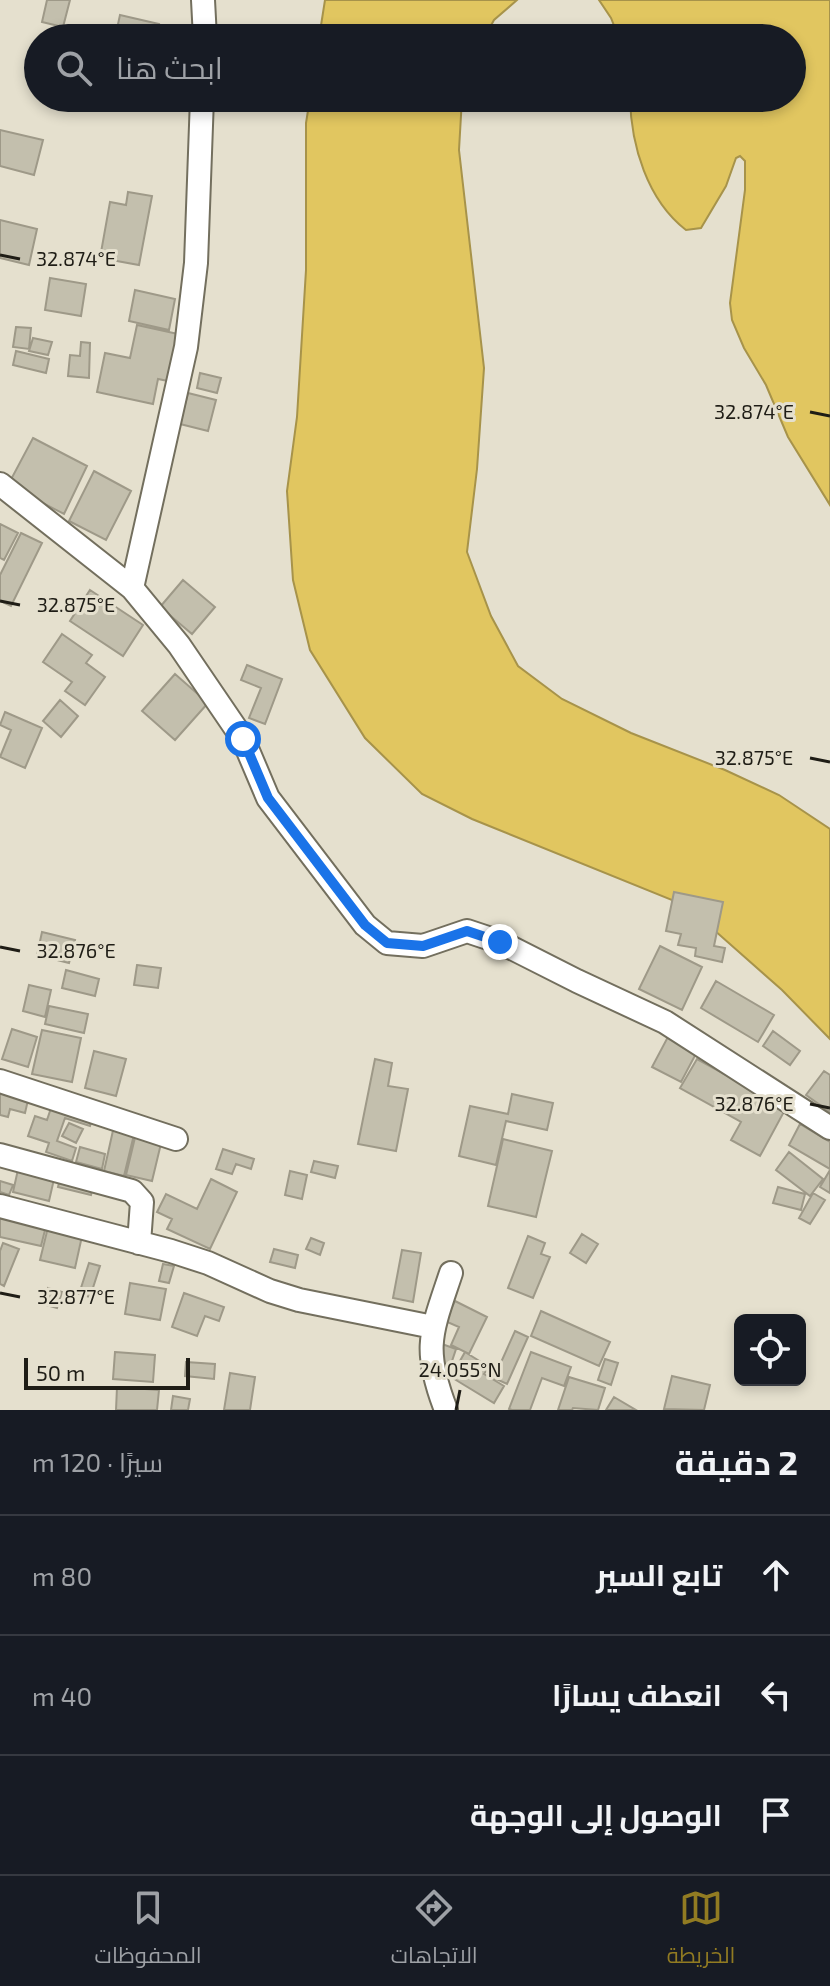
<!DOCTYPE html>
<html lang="ar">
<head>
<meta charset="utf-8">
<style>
  body { margin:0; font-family:"Exo 2",Cairo,sans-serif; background:#20242c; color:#f1f3f6; direction:rtl }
  .controls { position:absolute; right:24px; bottom:24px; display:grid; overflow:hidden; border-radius:12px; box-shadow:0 4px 12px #0003 }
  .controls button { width:72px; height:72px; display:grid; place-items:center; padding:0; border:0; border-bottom:2px solid #363941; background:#171b24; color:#f1f3f6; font:40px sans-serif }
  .scale { position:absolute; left:24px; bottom:20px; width:166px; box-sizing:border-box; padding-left:8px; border:4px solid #1f1d16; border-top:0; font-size:22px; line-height:28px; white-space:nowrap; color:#1f1d16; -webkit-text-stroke:6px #e5e0ce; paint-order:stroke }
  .stop { position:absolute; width:24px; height:24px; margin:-18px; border:6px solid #1a73e8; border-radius:50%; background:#fff }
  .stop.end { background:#1a73e8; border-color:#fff; box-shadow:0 2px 8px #0008 }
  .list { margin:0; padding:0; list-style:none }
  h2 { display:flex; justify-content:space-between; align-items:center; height:104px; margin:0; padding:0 32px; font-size:34px }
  h2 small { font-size:26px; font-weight:400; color:#9ea1a6 }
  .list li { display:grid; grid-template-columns:52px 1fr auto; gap:24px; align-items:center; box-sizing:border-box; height:120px; padding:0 32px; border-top:2px solid #363941 }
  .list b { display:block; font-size:30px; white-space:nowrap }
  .list em { font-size:26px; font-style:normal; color:#9ea1a6 }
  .icon { flex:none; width:44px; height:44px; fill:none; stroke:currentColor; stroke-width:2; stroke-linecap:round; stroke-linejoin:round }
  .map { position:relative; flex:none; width:830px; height:1410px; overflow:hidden; direction:ltr }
  .search { position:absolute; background:#171b24; box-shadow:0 4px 12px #0003; left:24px; right:24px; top:24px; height:88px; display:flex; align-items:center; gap:20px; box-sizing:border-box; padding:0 28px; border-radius:44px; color:#9ea1a6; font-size:30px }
  .sheet { height:464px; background:#171b24 }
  nav { display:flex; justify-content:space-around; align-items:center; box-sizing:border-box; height:112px; border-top:2px solid #363941; background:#171b24; font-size:22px; color:#9ea1a6 }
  nav a { display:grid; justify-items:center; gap:4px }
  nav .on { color:#917b22 }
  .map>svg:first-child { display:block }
</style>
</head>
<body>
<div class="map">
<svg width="830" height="1410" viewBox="0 0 830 1410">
  <rect width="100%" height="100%" fill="#e5e0ce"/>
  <path fill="#e1c660" stroke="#a7934a" stroke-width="2" d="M325,0H517L494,20L484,38H319Z
    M599,0H830V505L788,437L766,385L744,348L732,320L730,303L745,190V161L740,156L736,158L726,186L701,228L686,230C647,200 631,145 630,98H792V38H619L611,18Z
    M310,98H462L459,150L484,368L477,469L467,552L491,616L518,666L562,699L631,733L725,770L779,795L830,829V1039L782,990L687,906L472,819L422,794L365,738L310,650L293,580L287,491L297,417L306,270V123Z"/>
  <path fill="#c3bfad" stroke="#9e9988" stroke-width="2" d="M47,0H70L63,27L42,22Z
    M120,15L159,24L156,38H115Z
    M0,130L43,140L34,175L0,166Z
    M128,192L152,196L139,265L100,258L110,202L126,205Z
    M0,220L37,229L29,265L0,258Z
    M50,278L86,284L81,316L45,310Z
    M135,290L175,299L169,330L129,321Z
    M137,325L178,334L168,381L158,379L153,404L97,392L105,353L130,358Z
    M16,327L31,328L29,349L13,347Z
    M33,338L52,342L48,355L29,351Z
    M81,342L90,343L89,378L68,376L70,355L80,356Z
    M16,351L49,359L46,373L13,365Z
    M200,373L221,378L217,393L197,388Z
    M188,393L216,400L208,431L180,424Z
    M33,438L87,466L64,514L8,485Z
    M94,471L131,491L106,540L69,521Z
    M0,524L18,533L4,560L0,558Z
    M21,533L42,543L11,606L0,601V575Z
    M183,580L215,607L192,634L160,607Z
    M90,590L143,625L123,656L70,621Z
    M62,634L92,655L86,663L105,677L85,705L65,691L72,682L43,662Z
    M247,665L282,679L265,724L249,718L261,688L241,680Z
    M175,674L208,703L175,740L142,711Z
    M60,700L78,716L61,737L43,721Z
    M5,712L42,728L25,768L0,757L11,730L0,725Z
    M674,892L723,902L714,946L725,948L722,962L695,956L696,948L678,945L681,934L666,931Z
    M42,932L75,940L69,963L37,955Z
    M660,946L702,967L682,1010L639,989Z
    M137,965L161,968L158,988L134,985Z
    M66,970L99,979L95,996L62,988Z
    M716,981L774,1015L758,1042L701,1008Z
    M29,985L51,990L45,1017L23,1011Z
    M49,1006L88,1014L84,1033L45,1024Z
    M12,1029L37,1037L28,1067L2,1059Z
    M42,1030L81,1038L72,1082L32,1074Z
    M773,1031L800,1051L790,1065L763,1046Z
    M670,1033L699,1048L681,1082L652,1067Z
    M94,1051L126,1059L116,1096L85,1088Z
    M375,1059L392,1063L388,1086L408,1089L396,1151L358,1144Z
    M697,1059L786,1108L760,1156L731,1140L741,1122L680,1088Z
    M824,1071L830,1075V1112L806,1095Z
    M0,1080L31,1087L25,1113L10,1109L8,1117L0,1115Z
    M512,1094L553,1103L547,1130L506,1121L496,1165L459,1156L470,1106L508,1114Z
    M55,1096L95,1110L90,1126L65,1118L57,1141L76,1148L72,1161L46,1152L49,1143L28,1136L35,1116L47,1120Z
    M116,1117L137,1122L124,1176L104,1171Z
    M69,1123L83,1129L76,1143L62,1136Z
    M800,1124L830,1142V1169L789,1145Z
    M138,1125L164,1131L152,1181L126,1175Z
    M503,1139L552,1151L536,1217L488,1206Z
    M80,1147L105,1154L102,1169L76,1162Z
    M223,1149L254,1159L251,1169L236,1164L232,1174L216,1169Z
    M789,1152L823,1179L810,1196L776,1170Z
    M21,1156L57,1166L49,1201L13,1192Z
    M314,1161L338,1166L335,1178L311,1172Z
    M830,1170V1193L820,1187Z
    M62,1171L95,1178L91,1195L58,1187Z
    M290,1171L307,1175L302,1199L285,1195Z
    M211,1179L237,1192L210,1249L167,1229L172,1219L157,1212L166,1194L197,1209Z
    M0,1181L13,1185L9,1195L0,1192Z
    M778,1187L805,1194L801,1210L773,1203Z
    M813,1193L825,1200L810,1224L799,1218Z
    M0,1203L49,1214L41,1246L0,1237Z
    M50,1219L84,1227L75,1268L40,1260Z
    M582,1234L598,1244L586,1263L570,1253Z
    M528,1236L545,1243L541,1254L550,1257L533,1298L508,1288Z
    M311,1238L324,1243L320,1255L306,1249Z
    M3,1243L19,1249L4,1286L0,1284V1251Z
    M274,1249L298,1255L295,1268L270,1262Z
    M402,1250L421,1253L413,1302L393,1298Z
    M89,1263L100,1266L90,1297L79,1294Z
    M163,1264L174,1266L169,1283L159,1281Z
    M130,1283L166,1289L160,1320L125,1314Z
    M48,1288L62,1292L57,1308L43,1304Z
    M184,1293L224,1307L219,1321L205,1316L197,1336L172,1327Z
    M455,1301L487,1317L469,1354L451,1345L459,1327L445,1321Z
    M541,1311L610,1342L599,1366L531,1336Z
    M515,1331L528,1337L507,1384L494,1378Z
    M442,1344L456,1349L449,1370L435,1366Z
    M115,1352L155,1355L153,1382L113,1379Z
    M465,1352L489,1367L484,1374L504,1386L494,1403L451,1377Z
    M531,1352L571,1367L564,1386L542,1378L530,1410H512L509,1409Z
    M605,1359L618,1363L611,1385L598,1380Z
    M186,1362L215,1364L214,1379L185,1376Z
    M230,1373L255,1377L250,1410H224Z
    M672,1376L710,1385L704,1410L664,1409Z
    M569,1377L605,1388L598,1410L573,1408L572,1410H558Z
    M117,1387L159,1390L157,1410H116Z
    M173,1396L190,1399L188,1410H171Z
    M614,1397L636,1410H606Z"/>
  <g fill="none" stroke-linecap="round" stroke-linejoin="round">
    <defs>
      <path id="minor" d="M203,0L205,38
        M0,484L132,588L179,645L243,739L268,798L365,925L387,943L423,946L467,931L500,942L577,981L665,1022L830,1128
        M132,588L186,347L196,263L202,98
        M0,1081L176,1139
        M0,1155L132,1191L142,1202L139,1243
        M0,1206L171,1251L208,1263L270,1291L299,1300L433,1327
        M446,1410C422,1348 431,1333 451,1273"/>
    </defs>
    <use href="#minor" stroke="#736f5e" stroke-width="26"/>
    <use href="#minor" stroke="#fff" stroke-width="22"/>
  </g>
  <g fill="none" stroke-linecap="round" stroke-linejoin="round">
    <path stroke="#1a73e8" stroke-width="10" d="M243,739L268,798L365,925L387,943L423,946L467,931L500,942"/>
  </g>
  <path fill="none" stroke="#1f1d16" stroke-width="3" d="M0,255L20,259M810,412L830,416M0,601L20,605M810,758L830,762M0,947L20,951M810,1104L830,1108M0,1293L20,1297M456,1410L460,1390"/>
  <g font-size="20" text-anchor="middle" fill="#1f1d16" stroke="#e5e0ce" stroke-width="6" stroke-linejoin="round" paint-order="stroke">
    <text x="76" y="266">32.874°E</text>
    <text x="754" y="419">32.874°E</text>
    <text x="76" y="612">32.875°E</text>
    <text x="754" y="765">32.875°E</text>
    <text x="76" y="958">32.876°E</text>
    <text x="754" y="1111">32.876°E</text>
    <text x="76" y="1304">32.877°E</text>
    <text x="460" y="1377">24.055°N</text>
  </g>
</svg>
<div class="controls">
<button><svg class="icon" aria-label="locate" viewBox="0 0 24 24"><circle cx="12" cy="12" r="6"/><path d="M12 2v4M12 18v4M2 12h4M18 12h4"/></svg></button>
</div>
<div class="scale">50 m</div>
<div class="stop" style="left:243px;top:739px"></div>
<div class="stop end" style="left:500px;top:942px"></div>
<div class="search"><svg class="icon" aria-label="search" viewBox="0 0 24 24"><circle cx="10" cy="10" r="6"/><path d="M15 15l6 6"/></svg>ابحث هنا</div>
</div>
<section class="sheet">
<h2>2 دقيقة<small>سيرًا · 120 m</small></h2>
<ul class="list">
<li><svg class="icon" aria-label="ahead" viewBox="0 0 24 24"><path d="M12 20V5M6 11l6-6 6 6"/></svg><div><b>تابع السير</b></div><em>80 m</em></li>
<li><svg class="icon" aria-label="left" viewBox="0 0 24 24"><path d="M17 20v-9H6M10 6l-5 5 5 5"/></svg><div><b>انعطف يسارًا</b></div><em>40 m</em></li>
<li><svg class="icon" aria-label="arrive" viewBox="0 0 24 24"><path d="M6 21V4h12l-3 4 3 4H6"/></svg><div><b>الوصول إلى الوجهة</b></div></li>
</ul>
</section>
<nav>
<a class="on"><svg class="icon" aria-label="map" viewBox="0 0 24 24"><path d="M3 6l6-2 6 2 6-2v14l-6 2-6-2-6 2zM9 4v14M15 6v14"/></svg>الخريطة</a>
<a><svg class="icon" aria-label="directions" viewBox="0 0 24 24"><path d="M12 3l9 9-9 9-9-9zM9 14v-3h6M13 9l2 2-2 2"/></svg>الاتجاهات</a>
<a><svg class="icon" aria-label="saved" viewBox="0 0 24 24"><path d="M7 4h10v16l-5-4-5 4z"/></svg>المحفوظات</a>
</nav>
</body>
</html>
